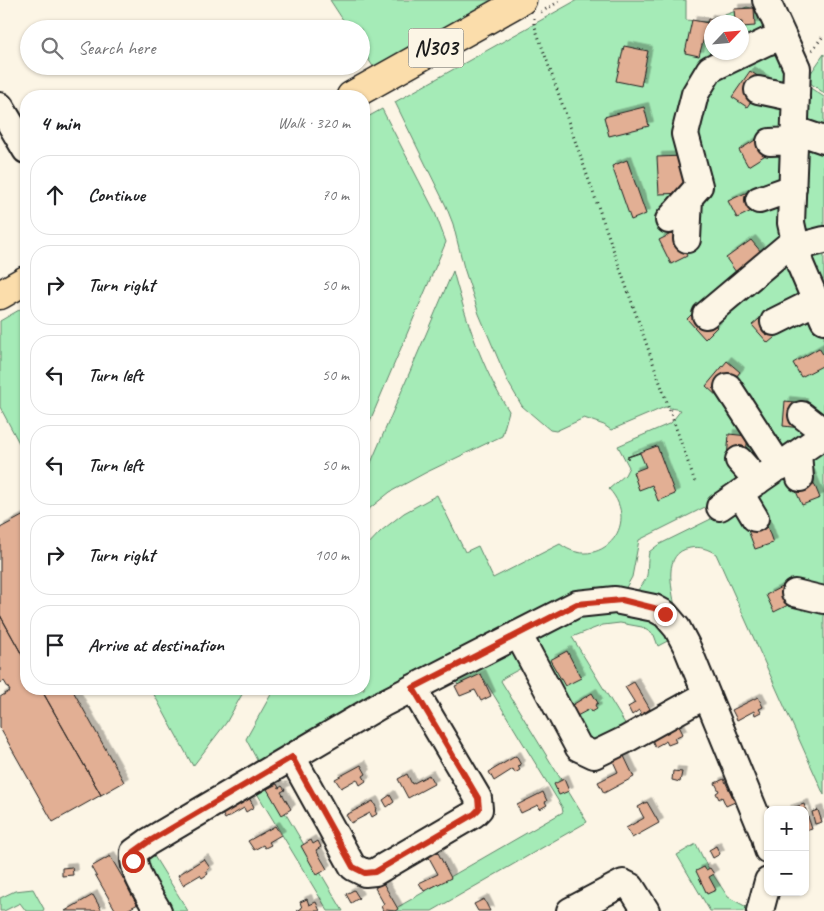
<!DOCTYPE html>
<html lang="en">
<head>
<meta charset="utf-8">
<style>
  body { margin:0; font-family:Caveat,sans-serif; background:#f6f6f6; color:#202124 }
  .controls { position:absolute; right:15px; bottom:15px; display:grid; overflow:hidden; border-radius:10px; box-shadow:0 1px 4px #0004 }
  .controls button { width:45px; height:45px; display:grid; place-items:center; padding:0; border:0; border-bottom:1px solid #e0e0e0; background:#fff; color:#202124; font:25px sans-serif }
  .compass { position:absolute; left:704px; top:15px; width:45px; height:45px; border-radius:50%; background:#fff; box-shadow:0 1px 4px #0004; rotate:64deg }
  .stop { position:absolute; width:15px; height:15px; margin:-11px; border:4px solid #c8321e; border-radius:50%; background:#fff }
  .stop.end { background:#c8321e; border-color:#fff; box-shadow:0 1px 5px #0008 }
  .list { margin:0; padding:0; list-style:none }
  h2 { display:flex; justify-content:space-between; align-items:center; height:65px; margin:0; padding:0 20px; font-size:21px }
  h2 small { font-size:16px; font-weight:400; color:#757577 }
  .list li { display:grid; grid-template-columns:32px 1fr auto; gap:15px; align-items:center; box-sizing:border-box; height:80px; margin:0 10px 10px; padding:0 10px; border:1px solid #e0e0e0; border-radius:20px }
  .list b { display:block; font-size:19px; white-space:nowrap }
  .list em { font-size:16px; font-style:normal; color:#757577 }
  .icon { flex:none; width:28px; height:28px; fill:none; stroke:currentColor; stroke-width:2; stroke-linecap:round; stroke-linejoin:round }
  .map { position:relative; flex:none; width:824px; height:911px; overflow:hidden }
  .search { position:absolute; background:#fff; box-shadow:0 1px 4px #0004; left:20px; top:20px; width:350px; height:55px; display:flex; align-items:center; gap:12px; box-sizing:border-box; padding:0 18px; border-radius:28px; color:#757577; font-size:19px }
  .panel { position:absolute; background:#fff; box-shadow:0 1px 4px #0004; left:20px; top:90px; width:350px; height:605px; border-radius:20px }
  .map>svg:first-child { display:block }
</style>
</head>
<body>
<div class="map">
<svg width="824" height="911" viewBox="0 0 824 911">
  <defs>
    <filter id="shadow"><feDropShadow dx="4.5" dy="-4.5" stdDeviation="0" flood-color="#0004"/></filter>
  </defs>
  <rect width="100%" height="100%" fill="#fcf5e5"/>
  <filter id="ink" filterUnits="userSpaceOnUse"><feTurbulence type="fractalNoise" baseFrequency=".02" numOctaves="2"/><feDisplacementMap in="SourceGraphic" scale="10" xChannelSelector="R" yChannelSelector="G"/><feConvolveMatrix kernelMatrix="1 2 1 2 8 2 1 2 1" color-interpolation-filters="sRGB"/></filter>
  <g filter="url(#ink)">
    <path fill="#a5ebb7" stroke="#60846a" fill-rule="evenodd" d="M330,0H495L374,68L361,48V29H349Z
      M577,0H686V20L705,22L747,7L762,11L797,79L824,97V795L716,554C708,549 700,546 690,548C662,553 672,587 675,608L635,593C653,574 645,574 649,552L658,545L715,517L709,505L639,540L632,577L624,591L506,627L258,762L246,739L274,689H364V549L381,531L404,513L437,495L465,552L478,546L493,578L560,544C598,573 643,526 609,489L625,475L629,467L618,446L671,423L681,410L665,407L611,430L604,425L584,418L556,431L550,430L522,406L508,382L479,314L464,268L453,224L446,206L395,102ZM712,22H742V52H712Z
      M824,54V93L806,80Z
      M382,109L434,210L446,242L364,435V119Z
      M453,271C466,319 482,369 509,411L502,436L425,473L390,492L364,513V479Z
      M26,306V456L0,407V321Z
      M594,608L642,609L677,636L658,646L654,635L642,627L620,623L603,625L572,637L629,730L602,743L589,740L528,637Z
      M515,644L527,665L503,678L501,681L587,822L432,911H391L563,812L562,807L484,679L462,692L453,676Z
      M151,689H245L226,723L193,766Z
      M264,777L343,911H328L252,785Z
      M696,844L706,864L728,897L754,911H710L677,855Z
      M149,848L188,911H171L144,860Z
      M33,889L44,909L43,911H26L20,903L4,911H0V898L15,891Z"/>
    <path fill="#e2af94" stroke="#1c1c1c" filter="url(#shadow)" d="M754,8L755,26L742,27V22H735L734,9Z
      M708,19L724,22H712V36L706,35Z
      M692,20L708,23L699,56L685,53Z
      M624,46L648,51L641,86L616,81Z
      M750,71L765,81L747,107L732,97Z
      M644,107L649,126L609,136L604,117Z
      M765,134L775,149L748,166L739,150Z
      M684,156L685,193L659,194L657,157Z
      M627,160L646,214L631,220L612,166Z
      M754,189L762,206L737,218L728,201Z
      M675,232L687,256L671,264L659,240Z
      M751,240L762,253L736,272L726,258Z
      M698,308L717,327L705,339L687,319Z
      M765,314L781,332L768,343L752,325Z
      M819,348L824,356V365L801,377L793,363Z
      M727,361L740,372L719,398L706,386Z
      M785,401L803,403L801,428L783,426Z
      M729,434L748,436L745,461L727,459Z
      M657,446L675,494L658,501L652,485L639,490L633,472L646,467L640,453L628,457V459L627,457Z
      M810,474L820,498L802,505L792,482Z
      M26,514V662L0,615V528Z
      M763,515L773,543L755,549L745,522Z
      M789,583L798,600L774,612L766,595Z
      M0,615L26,662V689H41L101,795L53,822L0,728V697L10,691L4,681L0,683Z
      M567,651L581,678L565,686L550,660Z
      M481,674L491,696L481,701L475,690L460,696L455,686Z
      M634,682L650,709L641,715L639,710L632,715L628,707L635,703L625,687Z
      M41,689H72L124,782L101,795Z
      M592,693L598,703L595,705L597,709L592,712L590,709L575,717L569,707Z
      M758,697L763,707L759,709L761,712L755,715L754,711L737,720L732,710Z
      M678,724L683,734L674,738L676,742L668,745L666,741L655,747L651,737Z
      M623,754L634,777L604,793L598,782L618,772L612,759Z
      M516,756L521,765L518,766L520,770L515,773L513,769L494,781L489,772Z
      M361,765L366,774L363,776L366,781L360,785L357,779L341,788L335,779Z
      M673,771L682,772L680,782L672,780Z
      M407,774L412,784L429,775L434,784L408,798L398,779Z
      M564,779L569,791L559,795L554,784Z
      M724,779L735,802L726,806L722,797L719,799L716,793L719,791L715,783Z
      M277,784L279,788L282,786L285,790L281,792L291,809L282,815L267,789Z
      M543,792L547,801L545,802L547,805L540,809L538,805L521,813L517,805Z
      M247,794L254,807L246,812L244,808L225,819L220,810Z
      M390,795L394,802L387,807L383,800Z
      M373,801L377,809L375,811L377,814L372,817L370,813L351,823L346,815Z
      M647,802L659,823L632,838L626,828L644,818L638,807Z
      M804,804L812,829L805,831V810H786Z
      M818,810L822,822L815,824L812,812Z
      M275,826L281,835L269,842L271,845L265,848L263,845L254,850L248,841Z
      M311,840L313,844L318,841L321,847L316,850L327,869L317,875L301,846Z
      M716,846L720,854L713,858L709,850Z
      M436,849L451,878L424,891L419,883L438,874L427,854Z
      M110,856L138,904L125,911H116L91,867Z
      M204,859L210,868L206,871L208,874L202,878L200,875L183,885L178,875Z
      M72,867L73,875L62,876V868Z
      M704,867L706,870L710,868L714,874L709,877L716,890L707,894L696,871Z
      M383,883L398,909L395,911L387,910L383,911L381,906L384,904L375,888Z
      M354,890L359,898L351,903L346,894Z
      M93,895L102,911H65Z
      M307,899L309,905L316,902L320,911H297L302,908L300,902Z
      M484,899L490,911H478L474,904Z"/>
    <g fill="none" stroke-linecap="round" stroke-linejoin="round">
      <defs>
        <path id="minor" d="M766,0L783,37
          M758,90L796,98
          M0,106L26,150
          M795,130L824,140
          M770,142L794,141
          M759,200L793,188
          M669,220L699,186L685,134L695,94L710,69L766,42L783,37L797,68L791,223L800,264L824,320
          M687,239L689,198
          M797,247L824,240
          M706,315L795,240
          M774,322L816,301
          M728,387L780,467
          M802,415L824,432
          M798,453L800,478
          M739,460L758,481
          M740,493L755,518
          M720,507L824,435
          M795,593L824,600
          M518,634L579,748L594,755L625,740L706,695
          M292,757L353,867L365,873L375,872L474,814L479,809L478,798L413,688
          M158,911C148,893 132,873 134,852L148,842L382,704L577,604L615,600L654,608L665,614L677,628L687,647L765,837L768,850
          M570,911L623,883L631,887L646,911
          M760,911L768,881"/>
        <path id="major" d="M351,96L522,0
          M0,295L26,280"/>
      </defs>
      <use href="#minor" stroke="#1c1c1c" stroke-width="30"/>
      <use href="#major" stroke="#1c1c1c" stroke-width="31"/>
      <path stroke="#1c1c1c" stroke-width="3" stroke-dasharray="1 4" stroke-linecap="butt" d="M541,12L562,0
        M534,18V24L696,485
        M812,50L824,35"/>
      <use href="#minor" stroke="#fcf5e5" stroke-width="26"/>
      <use href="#major" stroke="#fbddab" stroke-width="28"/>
    </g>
  </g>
  <g fill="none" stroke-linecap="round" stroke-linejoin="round" filter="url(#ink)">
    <path stroke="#c8321e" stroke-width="6" d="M133,861L134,852L148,842L292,757L353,867L365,873L375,872L474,814L479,809L478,798L413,688L577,604L622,600L654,608L665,614"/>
  </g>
  <g text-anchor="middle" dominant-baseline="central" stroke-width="4" stroke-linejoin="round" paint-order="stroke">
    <rect fill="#fcf5e5" stroke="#5f5d58" stroke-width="1" x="408.5" y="28.5" width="55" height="39" rx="4"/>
    <g font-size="22" font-weight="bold" fill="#1c1c1c">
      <text x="436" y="48">N303</text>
    </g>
  </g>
</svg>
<div class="controls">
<button>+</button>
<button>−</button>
</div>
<svg class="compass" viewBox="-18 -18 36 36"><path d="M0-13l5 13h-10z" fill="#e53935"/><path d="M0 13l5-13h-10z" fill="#757577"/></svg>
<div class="stop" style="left:133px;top:861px"></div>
<div class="stop end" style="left:665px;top:614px"></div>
<div class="search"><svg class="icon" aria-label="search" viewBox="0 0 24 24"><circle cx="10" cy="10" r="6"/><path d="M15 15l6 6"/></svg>Search here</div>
<section class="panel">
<h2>4 min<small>Walk · 320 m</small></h2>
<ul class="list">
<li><svg class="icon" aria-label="ahead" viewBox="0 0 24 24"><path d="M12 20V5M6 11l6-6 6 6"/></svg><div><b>Continue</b></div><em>70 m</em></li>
<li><svg class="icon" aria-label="right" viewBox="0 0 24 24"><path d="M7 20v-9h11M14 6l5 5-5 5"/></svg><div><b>Turn right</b></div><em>50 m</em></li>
<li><svg class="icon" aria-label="left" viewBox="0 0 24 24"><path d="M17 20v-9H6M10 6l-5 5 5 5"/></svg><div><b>Turn left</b></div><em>50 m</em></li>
<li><svg class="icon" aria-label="left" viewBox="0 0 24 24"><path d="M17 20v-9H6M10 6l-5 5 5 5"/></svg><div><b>Turn left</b></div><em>50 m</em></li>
<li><svg class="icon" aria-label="right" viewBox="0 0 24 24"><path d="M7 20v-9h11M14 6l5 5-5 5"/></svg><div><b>Turn right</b></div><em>100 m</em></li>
<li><svg class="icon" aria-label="arrive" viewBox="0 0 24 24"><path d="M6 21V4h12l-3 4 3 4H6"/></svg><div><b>Arrive at destination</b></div></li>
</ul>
</section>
</div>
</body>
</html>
